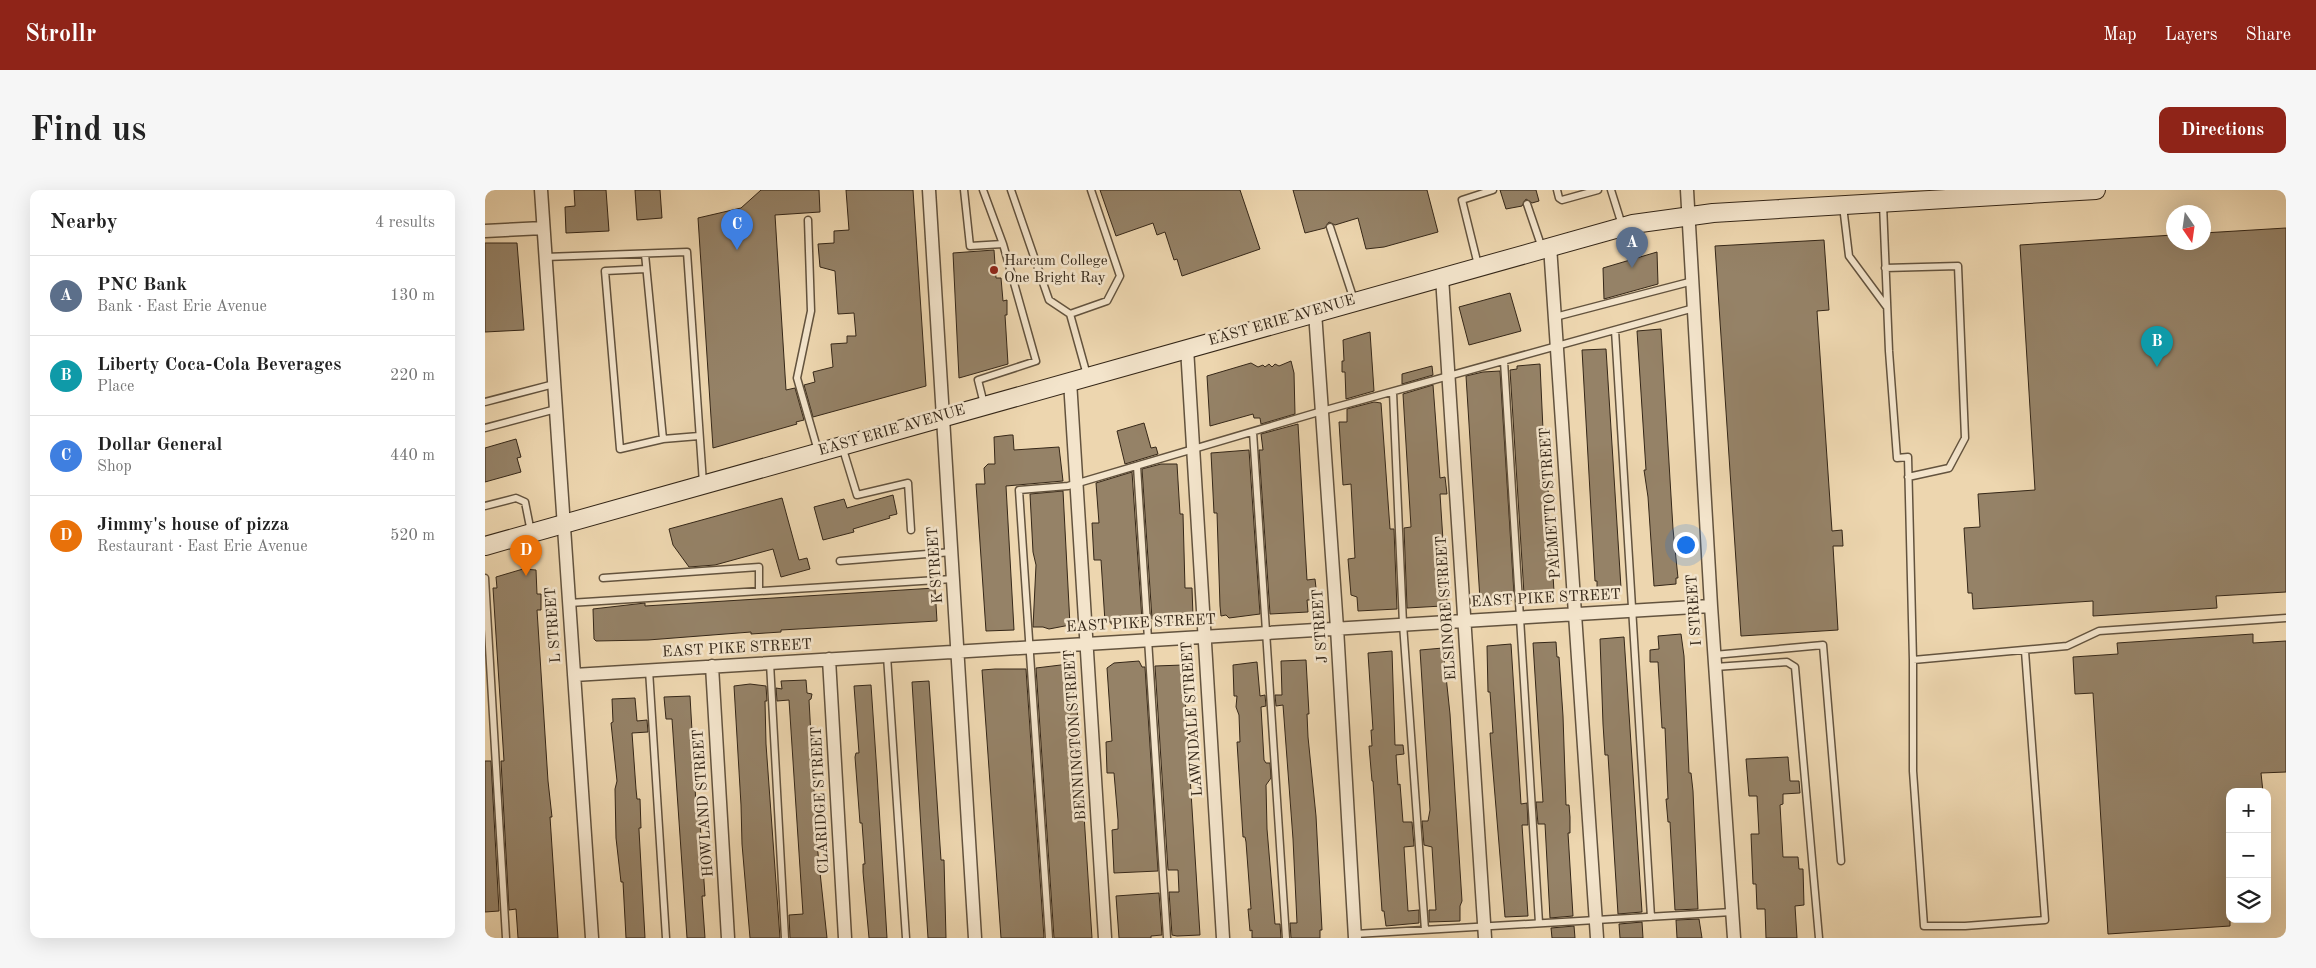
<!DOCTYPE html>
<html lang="en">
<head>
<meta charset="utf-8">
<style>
  body { margin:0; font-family:"Old Standard TT",serif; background:#f6f6f6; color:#222 }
  .controls { position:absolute; right:15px; bottom:15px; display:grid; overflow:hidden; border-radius:10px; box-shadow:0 5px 20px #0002 }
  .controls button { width:45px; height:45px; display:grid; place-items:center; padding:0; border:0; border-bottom:1px solid #e0e0e0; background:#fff; color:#222; font:25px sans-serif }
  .compass { position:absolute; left:1681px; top:15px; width:45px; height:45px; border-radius:50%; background:#fff; box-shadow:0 5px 20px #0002; rotate:167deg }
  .you { position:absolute; left:1200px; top:354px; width:18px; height:18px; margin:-12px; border:4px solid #fff; border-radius:50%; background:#1a73e8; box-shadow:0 0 0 8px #1a73e833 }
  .badge { display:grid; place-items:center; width:32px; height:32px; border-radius:50%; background:#8f2418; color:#fff; font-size:16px; font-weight:700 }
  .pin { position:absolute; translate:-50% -41px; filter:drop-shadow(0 1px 2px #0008) }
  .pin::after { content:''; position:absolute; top:26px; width:18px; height:15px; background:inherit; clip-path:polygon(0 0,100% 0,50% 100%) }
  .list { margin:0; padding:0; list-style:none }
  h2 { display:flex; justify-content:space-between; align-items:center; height:65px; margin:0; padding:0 20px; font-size:21px }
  h2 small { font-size:16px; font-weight:400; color:#767676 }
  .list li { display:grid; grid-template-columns:32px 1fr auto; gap:15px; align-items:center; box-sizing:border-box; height:80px; padding:0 20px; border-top:1px solid #e0e0e0 }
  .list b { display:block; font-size:19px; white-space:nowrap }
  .list p { margin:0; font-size:16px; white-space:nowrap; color:#767676 }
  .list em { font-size:16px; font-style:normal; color:#767676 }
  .icon { flex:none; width:28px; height:28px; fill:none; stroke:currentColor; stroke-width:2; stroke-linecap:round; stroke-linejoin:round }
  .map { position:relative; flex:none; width:1801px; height:748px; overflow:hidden; border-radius:10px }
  header { display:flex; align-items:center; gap:30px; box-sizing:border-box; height:70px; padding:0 25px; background:#8f2418; color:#fff }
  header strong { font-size:24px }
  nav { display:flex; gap:28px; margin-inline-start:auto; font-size:18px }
  .intro { display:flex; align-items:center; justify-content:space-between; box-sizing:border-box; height:120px; padding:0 30px }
  h1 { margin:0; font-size:35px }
  .button { padding:12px 22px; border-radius:10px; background:#8f2418; color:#fff; font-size:18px; font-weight:700 }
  main { display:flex; gap:30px; padding:0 30px }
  aside { flex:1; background:#fff; border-radius:10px; box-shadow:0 5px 20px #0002 }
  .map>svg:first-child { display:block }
</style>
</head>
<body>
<header>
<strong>Strollr</strong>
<nav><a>Map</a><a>Layers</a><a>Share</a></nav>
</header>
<div class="intro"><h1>Find us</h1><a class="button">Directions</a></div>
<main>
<aside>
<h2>Nearby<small>4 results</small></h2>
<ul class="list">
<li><span class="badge" style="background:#5c6f8a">A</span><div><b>PNC Bank</b><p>Bank · East Erie Avenue</p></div><em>130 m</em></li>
<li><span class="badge" style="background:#0f9aa8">B</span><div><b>Liberty Coca-Cola Beverages</b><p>Place</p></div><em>220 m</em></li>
<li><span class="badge" style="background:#3f7fe0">C</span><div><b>Dollar General</b><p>Shop</p></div><em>440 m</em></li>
<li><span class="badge" style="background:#e8710a">D</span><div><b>Jimmy's house of pizza</b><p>Restaurant · East Erie Avenue</p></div><em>520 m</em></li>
</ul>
</aside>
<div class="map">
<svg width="1801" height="748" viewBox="0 0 1801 748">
  <rect width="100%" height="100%" fill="#edd6af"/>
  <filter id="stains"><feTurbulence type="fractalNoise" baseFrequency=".004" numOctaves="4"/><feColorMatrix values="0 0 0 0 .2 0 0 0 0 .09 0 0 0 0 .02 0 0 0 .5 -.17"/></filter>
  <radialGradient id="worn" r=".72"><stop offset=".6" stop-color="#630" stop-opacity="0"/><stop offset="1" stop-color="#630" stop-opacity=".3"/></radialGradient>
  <path fill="#958267" stroke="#352718" d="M89,0H121L124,41L81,43L80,17L90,16Z
    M150,0H175L177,28L152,30Z
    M276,0H334L335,22L290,25L301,200L310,198L319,230L311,232L312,234L228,258L213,28L256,18Z
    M361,0H428L441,196L328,227L319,195L330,192L328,182L348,177L346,154L362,153V146H371L369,123L353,124L350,81L335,77L333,54L349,53V41L364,40Z
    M615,0H755L775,59L697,86L692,69L689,70L680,42L672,45L668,33L631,46Z
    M808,0H942L953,42L899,57L881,59L873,28L850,35L844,32L840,38L820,43Z
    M1015,0H1051L1054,11L1047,13L1041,9L1037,16L1021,19Z
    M1801,38V402L1731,406L1732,418L1608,426V411L1488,419L1487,403H1483L1479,338L1495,337L1493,304L1550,300L1535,55L1688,45V52H1718V43Z
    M1339,50L1344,120L1332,121L1347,341L1357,340L1358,356H1348L1353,440L1256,446L1230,56Z
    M0,53H32L39,140L0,142Z
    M509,60L511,88H516L518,111L522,110V125H520L523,174L474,188L468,63Z
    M1172,62L1173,94L1119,109L1118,78Z
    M1025,103L1036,141L984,155L974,117Z
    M1176,139L1188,339L1193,388H1191V394L1169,396L1163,307L1159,280H1161L1152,141Z
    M885,142L889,201L861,209L860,182H857V171H859L858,150Z
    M1121,159L1136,398L1112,399V391H1110L1097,160Z
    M806,171L809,183L810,224L776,234L775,228H769L768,224L725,236L722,186L766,173L773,177L778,175L780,177L784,174L787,177L790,174L794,176Z
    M1055,174L1058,240L1061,239V262L1069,402L1039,404L1025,180L1032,179V176Z
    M947,176L948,185L917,194V184Z
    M1015,181L1029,404L1026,405V411L1001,413V411L995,410L981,186L998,182Z
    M948,195L955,288L960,287L962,304H955L962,412L957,416L922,418L919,338L926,337L918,204Z
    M889,212L896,213L905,339H909L912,419L873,421L872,407L866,405L863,369L870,368L866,294L858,295L854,232H862V219Z
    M659,233L666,258L671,257L673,264L640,274L632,241Z
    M813,234L822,390L830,389L832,407H829V410H822L823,422L785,424L774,260H778L776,244Z
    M525,245H528L529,260L574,257L578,291L521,296L529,440L501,441L491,294H500L499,278L503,274H510L509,247Z
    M31,249L36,267L32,268L36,282L0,292V258Z
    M764,260L775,424L744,428L741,425L736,426L735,416L732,323H729L726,263Z
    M676,274H692L695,324H698L700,398H707L708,426H704V429L680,433L675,432V428L667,429L657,279Z
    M647,282L657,430L647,432L644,435L626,434V432H620L616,370H609L607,333H614L611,293Z
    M578,301L585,435L564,439L558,437H548L551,375L548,362L545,304Z
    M408,305L412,324L404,326L405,328L368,339L369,342L338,350L329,317L359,309L362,318Z
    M297,308L314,370L322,368L325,379L296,387L288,359L230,375L204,377L188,355L184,339Z
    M38,379L51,380L52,404H56V420H52L63,591L67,627H65L73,748H33L31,719L24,720L16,571H19L8,398H12L11,387Z
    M450,398L452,431L296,440V442L266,444V442L163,450L111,451L109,449L108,419L160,413V416Z
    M1196,444L1199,466L1204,583H1206L1208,601L1213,719L1190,720L1185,632H1183L1181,609H1183L1180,538H1177L1173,472H1165V460L1174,459L1173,446Z
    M1768,444V453L1801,451V582L1776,583L1778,602H1745V736L1623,744L1608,503L1590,504L1588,467L1633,464L1632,453Z
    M1139,447L1157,722L1133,724L1123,565H1120L1118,534L1115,449Z
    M1071,452L1072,467H1074L1078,526L1081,615H1084L1085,627V643H1083L1088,726L1065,728L1060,634H1053L1051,612H1058L1048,453Z
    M1026,454L1036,614L1042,613L1043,635H1037L1043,726L1020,727L1006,557L1005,543H1008L1005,502H1003L1002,456Z
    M958,458L965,524L977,711L975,716V731L944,732V720H951L947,657L939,655L937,631H943L945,620L935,460Z
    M907,461L910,555H918L919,564L911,565L913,595L915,594L918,632H927L929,656L919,657L923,721L934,720V733L901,736L899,721H897L888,591H887L884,556H887L886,540H888L883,463Z
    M821,470L824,524H822L823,547L831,626L837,740H835V748H806L805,733H812L808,649L798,515L791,516L790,505H797L796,471Z
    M654,471L657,477H660L673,681L629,683L627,640L633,639V630L629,583H622L621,552L627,551L622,478L629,473Z
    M772,472L775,506L780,505L781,516L776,517L779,570L781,573H785L786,588L781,595L782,639L790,734H795L796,748H767V740L765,741L763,719H766L761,652L760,647H758L752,552H755L754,525L751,517L752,506H749L748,475Z
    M584,474L589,479L590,487L607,748H569L551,478Z
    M698,475L715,745L692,746L687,745L684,702H694L693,680H683L670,476Z
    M510,479H541L559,748H516L497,480Z
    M321,490L322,503L327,504L326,509L324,510L332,654L342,748H305L304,725L318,724L304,510L292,511L291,498L297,499L296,491Z
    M444,491L456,670H459L461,748H443L438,671L427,492Z
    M265,494L281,496L282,511H280L281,554L295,748H265L257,654L256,615L249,496Z
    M386,495L392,583L402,748H384L378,682V674H380L377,633H375L370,567L371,563H374L369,496Z
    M205,506L209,576L212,594L210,595L211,618L214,617L218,677L220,706H217L220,748H202L187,529H181L179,507Z
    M150,508L152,531L162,530L163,542L147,543L151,599L152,609H155L156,638H154V640L160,748H141L138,692H136L131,648L130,599L132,591L126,533L128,532L127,509Z
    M1303,567L1305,591H1314L1315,603L1298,604V614L1295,615L1298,667H1313L1314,679H1318L1319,715L1310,716L1312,748H1281L1280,719H1272L1271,694H1268L1266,644H1274L1272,606H1264L1261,569Z
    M0,571H6L14,721L0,722Z
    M674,703L677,745L666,746V748H634L631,706Z
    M1214,729L1217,748H1192L1191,730Z
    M1157,732L1158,748H1135L1134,734Z
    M1089,736L1090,748H1067L1066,738Z"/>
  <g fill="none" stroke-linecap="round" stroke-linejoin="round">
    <defs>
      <path id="lane" d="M479,0L485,56L518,54L498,0
        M526,0L564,110L585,124L622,111L635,86L606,0
        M1072,0L1074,8L1077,10L1113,0
        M1126,0L1137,35
        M1042,14L1057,58
        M1398,14L1404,161L1412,268L1423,267L1428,470L1582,456L1614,441L1801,428
        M1358,16L1364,66L1401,116
        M323,30L326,121L312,188L333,261
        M845,37L869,110
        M160,64L178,249L214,246
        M60,67L202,62L218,293
        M993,75L977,10L1008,0
        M1400,78L1473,76L1480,248L1464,278L1423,287
        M161,79L120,81L135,259L178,249
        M585,124L602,185
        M1070,127L1208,91
        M1130,140L1166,727
        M1019,171L1054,733
        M908,202L918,434L940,740
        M0,212L69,194
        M499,214L493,190L551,171L518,54
        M0,238L71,219
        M768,242L801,748
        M357,256L372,305L423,293L426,340
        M652,276L682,748
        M0,316L31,308L40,312L46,342
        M355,371L467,362
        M0,388L21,748
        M118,388L274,377V401
        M84,413L468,389
        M1229,465L1338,455L1356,671
        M402,466L421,748
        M1428,470V581L1439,736H1480L1560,730L1540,461
        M285,473L300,748
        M1230,477L1302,472L1310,477L1334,748
        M164,480L181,748
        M870,744L1247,722
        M564,748L534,300L583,296L837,221L1209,118"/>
      <path id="street" d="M56,0L107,748
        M444,0L490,748
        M1202,0L1226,416L1249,748
        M0,41L58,38
        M1065,56L1112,748
        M957,87L1000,748
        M830,122L852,438L870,748
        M702,158L738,748
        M585,191L620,748
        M344,469L360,748
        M227,476L243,748
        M89,485L1226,416"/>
      <path id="secondary" d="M0,356L1148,34L1228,23L1611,0"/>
    </defs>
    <use href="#lane" stroke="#63533e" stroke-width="9"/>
    <use href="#street" stroke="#63533e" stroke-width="15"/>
    <use href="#secondary" stroke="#352718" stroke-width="20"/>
    <use href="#lane" stroke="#f3e4cb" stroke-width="6"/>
    <use href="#street" stroke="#f3e4cb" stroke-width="12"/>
    <use href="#secondary" stroke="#f3e4cb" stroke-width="18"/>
  </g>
  <circle fill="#8f2418" stroke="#f3e4cb" stroke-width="2" cx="509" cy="80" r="5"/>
  <g text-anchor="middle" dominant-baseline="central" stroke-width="5" stroke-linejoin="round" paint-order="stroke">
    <g font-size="15" fill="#352718" stroke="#f3e4cb" text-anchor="start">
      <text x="519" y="71">Harcum College<tspan x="519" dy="17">One Bright Ray</tspan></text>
    </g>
    <g font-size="15" fill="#352718" stroke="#f3e4cb">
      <text transform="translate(797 131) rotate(-16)">EAST ERIE AVENUE</text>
      <text transform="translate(407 241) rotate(-16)">EAST ERIE AVENUE</text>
      <text transform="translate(1066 313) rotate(-94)">PALMETTO STREET</text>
      <text transform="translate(451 375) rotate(-94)">K STREET</text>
      <text transform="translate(1061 409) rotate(-3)">EAST PIKE STREET</text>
      <text transform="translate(962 418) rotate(-94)">ELSINORE STREET</text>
      <text transform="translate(1210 420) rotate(-94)">I STREET</text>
      <text transform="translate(656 434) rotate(-3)">EAST PIKE STREET</text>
      <text transform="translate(69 435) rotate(-94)">L STREET</text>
      <text transform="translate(836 436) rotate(-94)">J STREET</text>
      <text transform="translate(252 459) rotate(-3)">EAST PIKE STREET</text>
      <text transform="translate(708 529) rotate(-94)">LAWNDALE STREET</text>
      <text transform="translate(591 545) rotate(-94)">BENNINGTON STREET</text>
      <text transform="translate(336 610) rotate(-93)">CLARIDGE STREET</text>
      <text transform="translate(219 613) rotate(-94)">HOWLAND STREET</text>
    </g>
  </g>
  <rect width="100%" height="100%" filter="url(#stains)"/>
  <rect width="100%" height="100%" fill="url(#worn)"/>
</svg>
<div class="controls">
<button>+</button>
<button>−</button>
<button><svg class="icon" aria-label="layers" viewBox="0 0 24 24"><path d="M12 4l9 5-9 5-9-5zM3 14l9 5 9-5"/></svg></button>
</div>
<svg class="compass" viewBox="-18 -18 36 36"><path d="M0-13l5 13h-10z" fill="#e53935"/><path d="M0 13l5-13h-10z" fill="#767676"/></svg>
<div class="you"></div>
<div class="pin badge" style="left:1147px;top:78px;background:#5c6f8a">A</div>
<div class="pin badge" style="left:1672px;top:177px;background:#0f9aa8">B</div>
<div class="pin badge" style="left:252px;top:60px;background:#3f7fe0">C</div>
<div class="pin badge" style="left:41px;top:386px;background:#e8710a">D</div>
</div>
</main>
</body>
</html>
